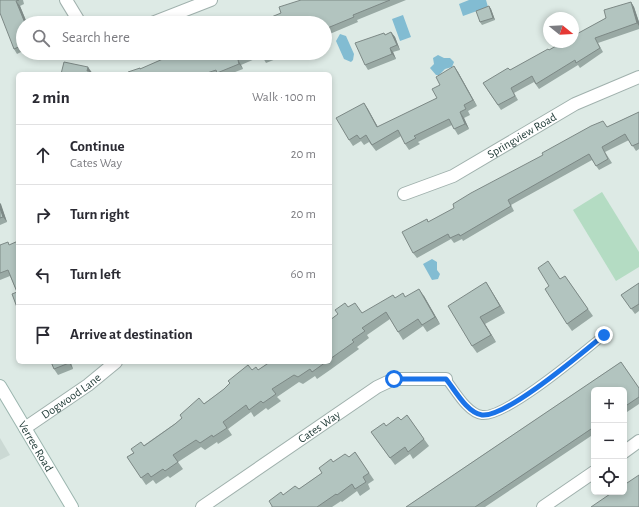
<!DOCTYPE html>
<html lang="en">
<head>
<meta charset="utf-8">
<style>
  body { margin:0; font-family:"Alegreya Sans",sans-serif; background:#f2f2f3; color:#2b2b33 }
  .controls { position:absolute; right:12px; bottom:12px; display:grid; overflow:hidden; border-radius:6px; box-shadow:0 2px 6px #0003 }
  .controls button { width:36px; height:36px; display:grid; place-items:center; padding:0; border:0; border-bottom:1px solid #e1e1e2; background:#fff; color:#2b2b33; font:20px sans-serif }
  .compass { position:absolute; left:543px; top:12px; width:36px; height:36px; border-radius:50%; background:#fff; box-shadow:0 2px 6px #0003; rotate:108deg }
  .stop { position:absolute; width:12px; height:12px; margin:-9px; border:3px solid #1a73e8; border-radius:50%; background:#fff }
  .stop.end { background:#1a73e8; border-color:#fff; box-shadow:0 1px 4px #0008 }
  .list { margin:0; padding:0; list-style:none }
  h2 { display:flex; justify-content:space-between; align-items:center; height:52px; margin:0; padding:0 16px; font-size:17px }
  h2 small { font-size:13px; font-weight:400; color:#7c7c81 }
  .list li { display:grid; grid-template-columns:26px 1fr auto; gap:12px; align-items:center; box-sizing:border-box; height:60px; padding:0 16px; border-top:1px solid #e1e1e2 }
  .list b { display:block; font-size:15px; white-space:nowrap }
  .list p { margin:0; font-size:13px; white-space:nowrap; color:#7c7c81 }
  .list em { font-size:13px; font-style:normal; color:#7c7c81 }
  .icon { flex:none; width:22px; height:22px; fill:none; stroke:currentColor; stroke-width:2; stroke-linecap:round; stroke-linejoin:round }
  .map { position:relative; flex:none; width:639px; height:507px; overflow:hidden }
  .search { position:absolute; background:#fff; box-shadow:0 2px 6px #0003; left:16px; top:16px; width:316px; height:44px; display:flex; align-items:center; gap:10px; box-sizing:border-box; padding:0 14px; border-radius:22px; color:#7c7c81; font-size:15px }
  .panel { position:absolute; background:#fff; box-shadow:0 2px 6px #0003; left:16px; top:72px; width:316px; height:292px; border-radius:6px }
  .map>svg:first-child { display:block }
</style>
</head>
<body>
<div class="map">
<svg width="639" height="507" viewBox="0 0 639 507">
  <rect width="100%" height="100%" fill="#ddeae5"/>
  <path fill="#cbd9d4" d="M0,438L10,455L0,460Z"/>
  <path fill="#b4dcc3" d="M602,192L639,252V267L616,281L573,210Z"/>
  <path fill="#82bcd2" d="M469,0H486L488,7L463,16L459,4Z
    M403,15L411,37L400,41L392,19Z
    M340,34L346,36L354,54L353,60L351,62L344,59L336,41Z
    M438,55L444,58H450L454,62L452,67L445,69L439,75H436L430,68L434,64L433,58Z
    M432,259L437,262V270L440,274L438,279L432,280L423,264Z"/>
  <g fill="none" stroke-linecap="round" stroke-linejoin="round">
    <defs>
      <path id="lane" d="M446,379C455,390 467,413 482,415C506,418 583,352 604,335"/>
      <g id="street">
        <path d="M66,0L80,23"/>
        <path d="M152,23L211,0"/>
        <path id="s1" d="M404,194L453,176L575,104L639,77"/>
        <path id="s2" d="M25,428L88,385L116,362"/>
        <path d="M624,452L639,441"/>
        <path id="s3" d="M202,507L377,387L394,379H446"/>
        <path d="M543,507L594,472"/>
      </g>
      <g id="secondary">
        <path id="s4" d="M0,386L72,507"/>
      </g>
    </defs>
    <use href="#lane" stroke="#a0b1ad" stroke-width="10"/>
    <use href="#street" stroke="#a0b1ad" stroke-width="14"/>
    <use href="#secondary" stroke="#9cb6af" stroke-width="14"/>
    <use href="#lane" stroke="#fff" stroke-width="8"/>
    <use href="#street" stroke="#fff" stroke-width="12"/>
    <use href="#secondary" stroke="#fff" stroke-width="12"/>
  </g>
  <path fill="#99a9a4" d="M0,0H23L24,4L20,6L27,23H23V51L17,54L14,49Z
    M301,0H406L357,20L358,22L325,36V23L281,13Z
    M631,2L634,7L639,22V29L598,43L603,52L580,68L578,65L539,89L534,82L514,93L518,100L501,110L483,83L510,70L549,50L606,18Z
    M489,6L491,9L495,20L482,25L480,22Z
    M391,32L395,37L400,50L393,52L396,59L368,70L365,65L385,35Z
    M173,53H291L266,63L262,56L241,65L243,69L230,74H128L140,68L141,69L172,55Z
    M454,66L458,72L477,106L468,111L470,115L464,118L469,129L458,135L452,125L418,142L420,144L409,150L405,144L401,136L376,151L369,142L364,145L361,141L353,146L349,140L364,103L378,127L437,98L440,85Z
    M639,112V149L636,151L629,140L605,152L612,163L599,170L592,160L511,205L514,211L463,241L462,239L454,243L451,239L417,258L413,253L429,222L607,127Z
    M0,203L7,222L0,225Z
    M18,241V310L17,292L10,276L0,280V245H10Z
    M565,276L593,316L572,331L567,324Z
    M486,282L505,313L485,324L496,342L477,353L472,346Z
    M639,283V311L635,314L621,295Z
    M424,296L440,324L427,332L423,326L403,340L390,319L367,335L369,338L357,347L359,349L330,370L317,379L315,376L303,384L299,382L277,397L281,401L268,410L266,408L254,417L251,412L228,429L232,435L218,444L217,442L205,450L201,447L178,462L183,469L170,478L168,476L156,484L153,480L146,485L127,457L252,370H258L270,362H330V320L348,307L362,313L395,298Z
    M51,362H71L73,369L58,375L54,369Z
    M621,362L639,388V404L624,414V390H594V434L485,507H406Z
    M407,415L429,446L413,459L410,454L395,465L371,432L401,420Z
    M355,452L374,480L368,484L370,489L360,496L357,491L342,502L341,501L332,507H272L283,495L299,489L322,473L333,462L349,457Z"/>
  <path fill="#7d8986" d="M16,1L20,6L27,23H25Z
    M631,2L634,7L639,22V26L637,23Z
    M489,6L491,9L495,20L493,18Z
    M391,32L395,37L400,50L397,45Z
    M390,48L393,52L396,59L392,54Z
    M238,60L241,65L243,69L239,64Z
    M454,66L458,72L477,106L473,100Z
    M88,67L93,74H89L87,71Z
    M364,103L368,109L381,133L377,127Z
    M460,112L464,118L469,129L465,124Z
    M0,203L1,204L7,222L3,217L0,208Z
    M486,282L491,290L505,313L500,306Z
    M419,289L424,296L440,324L435,317Z
    M480,317L485,324L496,342L491,335Z
    M69,362H70L73,369L69,363Z"/>
  <path fill="#b2c4bf" stroke="#7d8986" d="M0,0H19L16,1L25,23H23V45L14,49L0,13Z
    M301,0H390L353,15L354,17L325,29V23H257L281,13L279,7Z
    M631,2L637,23L595,38L600,48L576,63L575,60L536,84L532,76L511,88L515,96L498,105L483,83L508,68L510,70L548,49L549,50L563,42H573V36L606,18L604,10Z
    M489,6L493,18L480,22L476,11Z
    M391,32L397,45L390,48L392,54L365,65L355,43L384,33L385,35Z
    M173,53H254L238,60L239,64L217,73L216,70L204,74H128V72L140,68V69L172,55Z
    M261,53H275L263,58Z
    M64,62L88,67L87,71H89V74H61Z
    M454,66L473,100L464,105L466,109L460,112L465,124L454,129L449,119L414,136L416,138L405,144L398,130L372,145L366,135L360,139L357,135L349,140L336,118L364,103L377,127L437,98L432,89L440,85L436,77Z
    M639,112V143L632,146L625,134L602,147L608,159L596,166L589,154L508,200L511,206L460,236L459,234L450,238L448,234L413,253L402,232L427,219L428,222L454,208L453,204L471,193L543,155L542,153L591,126L603,121L607,127Z
    M0,208L3,217L0,218Z
    M18,241V259L17,260L18,263V310L12,294L17,292L8,270L0,273V245L8,242L9,245Z
    M548,261L560,279L565,276L588,309L567,324L545,289L549,286L538,268Z
    M486,282L500,306L480,317L491,335L472,346L448,306Z
    M639,283V304L631,309L621,295Z
    M419,289L435,317L422,325L418,319L398,332L386,312L362,328L365,331L352,340L354,342L330,359V320L338,314L335,310L345,303L348,307L355,303L362,313L393,295L395,298L403,293L405,297Z
    M51,362H69V363L54,369Z
    M270,362H326L312,372L310,369L298,377L294,375L272,389L276,394L263,403L261,401L249,410L246,405L223,422L227,428L213,437L212,435L200,443L196,440L173,455L178,462L165,471L163,469L151,477L148,473L141,478L127,457L134,453L131,449L141,442L144,446L175,424L182,418L180,415L199,398L204,404L224,389L230,383L228,381L248,365L252,370L256,367L258,370Z
    M621,362L639,388V397L624,407V390H594V427L475,507H406Z
    M407,415L424,439L408,452L405,447L390,458L371,432L384,423L386,426L398,417L401,420Z
    M355,452L369,473L363,477L366,482L355,489L352,484L337,495L336,494L317,507H272V506L269,501L281,492L283,495L295,486L299,489L322,473L319,468L331,459L333,462L345,454L349,457Z
    M639,475V507H591L613,492H624V485Z"/>
  <g fill="none" stroke-linecap="round" stroke-linejoin="round">
    <path stroke="#1a73e8" stroke-width="5" d="M394,379H446C455,390 467,413 482,415C506,418 583,352 604,335"/>
  </g>
  <g text-anchor="middle" dominant-baseline="central" stroke-width="3" stroke-linejoin="round" paint-order="stroke">
    <g font-size="12" fill="#1e3935" stroke="#edf6f3">
      <text stroke="none"><textPath href="#s1" startOffset="132">Springview Road</textPath></text>
      <text stroke="none"><textPath href="#s2" startOffset="56">Dogwood Lane</textPath></text>
      <text stroke="none"><textPath href="#s3" startOffset="142">Cates Way</textPath></text>
      <text stroke="none"><textPath href="#s4" startOffset="70">Verree Road</textPath></text>
    </g>
  </g>
</svg>
<div class="controls">
<button>+</button>
<button>−</button>
<button><svg class="icon" aria-label="locate" viewBox="0 0 24 24"><circle cx="12" cy="12" r="6"/><path d="M12 2v4M12 18v4M2 12h4M18 12h4"/></svg></button>
</div>
<svg class="compass" viewBox="-18 -18 36 36"><path d="M0-13l5 13h-10z" fill="#e53935"/><path d="M0 13l5-13h-10z" fill="#7c7c81"/></svg>
<div class="stop" style="left:394px;top:379px"></div>
<div class="stop end" style="left:604px;top:335px"></div>
<div class="search"><svg class="icon" aria-label="search" viewBox="0 0 24 24"><circle cx="10" cy="10" r="6"/><path d="M15 15l6 6"/></svg>Search here</div>
<section class="panel">
<h2>2 min<small>Walk · 100 m</small></h2>
<ul class="list">
<li><svg class="icon" aria-label="ahead" viewBox="0 0 24 24"><path d="M12 20V5M6 11l6-6 6 6"/></svg><div><b>Continue</b><p>Cates Way</p></div><em>20 m</em></li>
<li><svg class="icon" aria-label="right" viewBox="0 0 24 24"><path d="M7 20v-9h11M14 6l5 5-5 5"/></svg><div><b>Turn right</b></div><em>20 m</em></li>
<li><svg class="icon" aria-label="left" viewBox="0 0 24 24"><path d="M17 20v-9H6M10 6l-5 5 5 5"/></svg><div><b>Turn left</b></div><em>60 m</em></li>
<li><svg class="icon" aria-label="arrive" viewBox="0 0 24 24"><path d="M6 21V4h12l-3 4 3 4H6"/></svg><div><b>Arrive at destination</b></div></li>
</ul>
</section>
</div>
</body>
</html>
